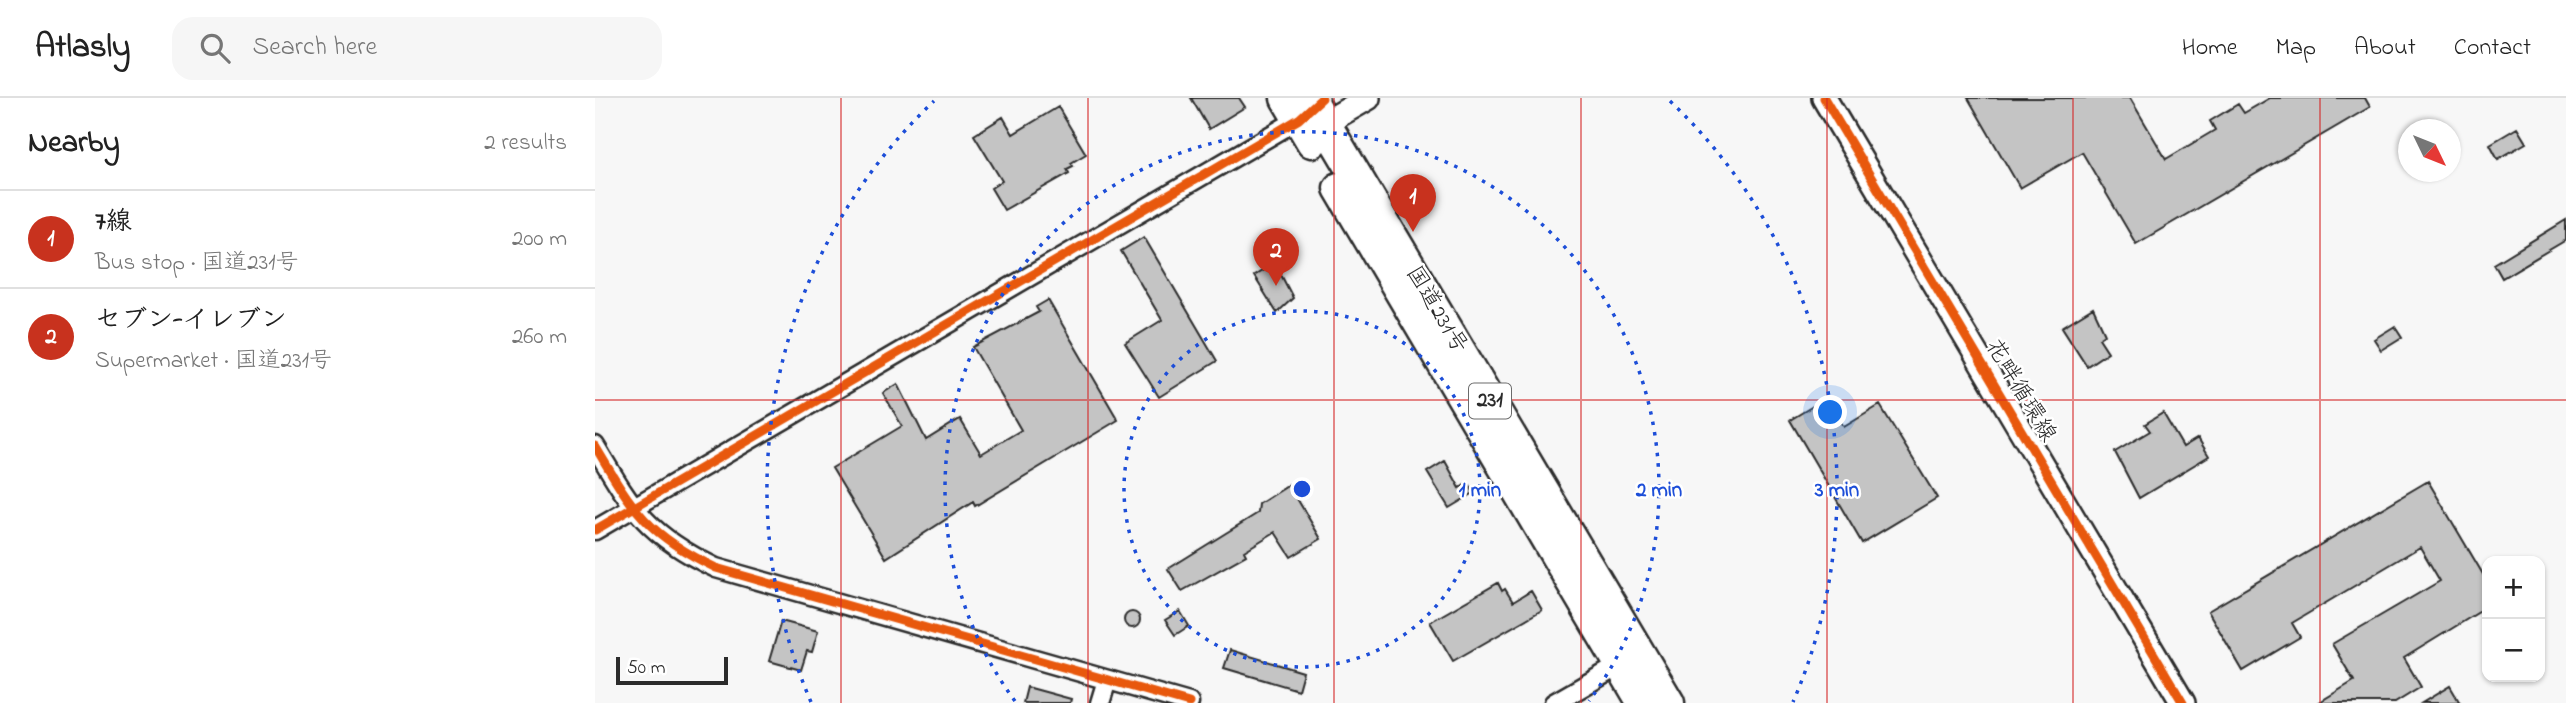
<!DOCTYPE html>
<html lang="en">
<head>
<meta charset="utf-8">
<style>
  body { margin:0; font-family:"Indie Flower","Klee One",sans-serif; background:#f6f6f6; color:#222 }
  .controls { position:absolute; right:21px; bottom:21px; display:grid; overflow:hidden; border-radius:14px; box-shadow:0 2px 5px #0004 }
  .controls button { width:63px; height:63px; display:grid; place-items:center; padding:0; border:0; border-bottom:2px solid #e0e0e0; background:#fff; color:#222; font:35px sans-serif }
  .compass { position:absolute; left:1803px; top:21px; width:63px; height:63px; border-radius:50%; background:#fff; box-shadow:0 2px 5px #0004; rotate:133deg }
  .scale { position:absolute; left:21px; bottom:18px; width:112px; box-sizing:border-box; padding-left:7px; border:4px solid #2b2b2b; border-top:0; font-size:19px; line-height:24px; white-space:nowrap; color:#2b2b2b; -webkit-text-stroke:5px #fff; paint-order:stroke }
  .you { position:absolute; left:1236px; top:315px; width:24px; height:24px; margin:-18px; border:5px solid #fff; border-radius:50%; background:#1a73e8; box-shadow:0 0 0 10px #1a73e833 }
  .badge { display:grid; place-items:center; width:46px; height:46px; border-radius:50%; background:#c8321e; color:#fff; font-size:23px; font-weight:700 }
  .pin { position:absolute; translate:-50% -58px; filter:drop-shadow(0 2px 4px #0008) }
  .pin::after { content:''; position:absolute; top:37px; width:24px; height:21px; background:inherit; clip-path:polygon(0 0,100% 0,50% 100%) }
  .list { margin:0; padding:0; list-style:none }
  h2 { display:flex; justify-content:space-between; align-items:center; height:91px; margin:0; padding:0 28px; font-size:30px }
  h2 small { font-size:23px; font-weight:400; color:#767676 }
  .list li { display:grid; grid-template-columns:46px 1fr auto; gap:21px; align-items:center; box-sizing:border-box; height:98px; padding:0 28px; border-top:2px solid #e0e0e0 }
  .list b { display:block; font-size:26px; white-space:nowrap }
  .list p { margin:0; font-size:23px; white-space:nowrap; color:#767676 }
  .list em { font-size:23px; font-style:normal; color:#767676 }
  .icon { flex:none; width:38px; height:38px; fill:none; stroke:currentColor; stroke-width:2; stroke-linecap:round; stroke-linejoin:round }
  .map { position:relative; flex:none; width:1971px; height:605px; overflow:hidden }
  header { display:flex; align-items:center; gap:42px; box-sizing:border-box; height:98px; padding:0 35px; background:#fff; border-bottom:2px solid #e0e0e0 }
  header strong { font-size:33px }
  nav { display:flex; gap:38px; margin-inline-start:auto; font-size:24px }
  .search { width:490px; height:63px; background:#f6f6f6; display:flex; align-items:center; gap:18px; box-sizing:border-box; padding:0 24px; border-radius:21px; color:#767676; font-size:26px }
  main { display:flex }
  aside { flex:1; background:#fff }
  .map>svg:first-child { display:block }
</style>
</head>
<body>
<header>
<strong>Atlasly</strong>
<div class="search"><svg class="icon" aria-label="search" viewBox="0 0 24 24"><circle cx="10" cy="10" r="6"/><path d="M15 15l6 6"/></svg>Search here</div>
<nav><a>Home</a><a>Map</a><a>About</a><a>Contact</a></nav>
</header>
<main>
<aside>
<h2>Nearby<small>2 results</small></h2>
<ul class="list">
<li><span class="badge">1</span><div><b>7線</b><p>Bus stop · 国道231号</p></div><em>200 m</em></li>
<li><span class="badge">2</span><div><b>セブン-イレブン</b><p>Supermarket · 国道231号</p></div><em>260 m</em></li>
</ul>
</aside>
<div class="map">
<svg width="1971" height="605" viewBox="0 0 1971 605">
  <rect width="100%" height="100%" fill="#f7f7f7"/>
  <filter id="ink" filterUnits="userSpaceOnUse"><feTurbulence type="fractalNoise" baseFrequency=".0143" numOctaves="2"/><feDisplacementMap in="SourceGraphic" scale="14" xChannelSelector="R" yChannelSelector="G"/><feConvolveMatrix kernelMatrix="1 2 1 2 8 2 1 2 1" color-interpolation-filters="sRGB"/></filter>
  <g filter="url(#ink)">
    <path fill="#c4c4c4" stroke="#2b2b2b" stroke-width="2" d="M596,0H644L650,9L614,31Z
      M1373,0H1535L1571,61L1620,32L1615,23L1643,6L1649,15L1675,0H1770L1775,9L1541,146L1487,54L1425,90Z
      M463,9L491,56L476,65L478,68L472,71L474,75L409,112L396,90L407,83L379,37L408,19L418,36Z
      M1922,30L1931,45L1903,61L1895,46Z
      M1971,122V142L1907,180L1899,166Z
      M549,139L622,263L564,299L530,245L567,222L526,153Z
      M680,165L698,200L682,215L659,178Z
      M453,202L523,322L380,408L378,404L291,460L237,370L307,328L288,295L303,286L331,342L365,321L386,356L426,332L378,249L444,214L441,209Z
      M1498,210L1510,236L1504,240L1513,254L1492,268L1467,229Z
      M1800,228L1807,239L1786,252L1779,241Z
      M1231,300L1249,329L1285,307L1342,400L1267,445L1195,322Z
      M1568,315L1588,349L1603,340L1614,358L1544,400L1520,354L1555,333L1550,326Z
      M850,363L865,390L873,385L879,395L854,410L832,374Z
      M1833,383L1892,483V509L1809,560L1826,589L1800,605H1723L1759,583L1737,546L1845,483L1825,449L1697,525L1705,539L1648,573L1613,513Z
      M694,387L726,441L696,459L680,434L649,453L651,457L587,493L573,471L663,415L664,406Z
      M903,485L907,493L910,491L918,504L936,493L947,512L858,563L835,524Z
      M585,513L594,528L580,537L570,522Z
      M529 522a8 8 0 1 1 16 0a8 8 0 1 1-16 0Z
      M186,523L223,533L217,554L212,553L206,572L174,563Z
      M635,552L708,574L703,592L629,570Z
      M1855,588L1865,605H1827Z
      M432,589L476,601L475,605H428Z"/>
    <g fill="none" stroke-linecap="round" stroke-linejoin="round">
      <defs>
        <path id="minor" d="M0,348C38,412 52,437 121,470L594,605
          M0,432L704,21
          M505,605L512,582
          M959,605L1032,563"/>
        <path id="tertiary" d="M1229,0L1588,605
          M713,23L730,25L773,0"/>
        <path id="trunk" d="M691,0L717,44
          M715,0L1074,605
          M744,90L1048,605"/>
      </defs>
      <use href="#minor" stroke="#2b2b2b" stroke-width="23"/>
      <use href="#tertiary" stroke="#2b2b2b" stroke-width="28"/>
      <use href="#trunk" stroke="#2b2b2b" stroke-width="35"/>
      <use href="#minor" stroke="#fff" stroke-width="18"/>
      <use href="#tertiary" stroke="#fff" stroke-width="23"/>
      <use href="#trunk" stroke="#fff" stroke-width="30"/>
      <defs>
        <path id="cycleway" d="M1229,0L1588,605
          M0,348C38,412 52,437 121,470L594,605
          M0,432L704,21L727,0"/>
      </defs>
      <use href="#cycleway" stroke="#fff" stroke-width="13"/>
      <use href="#cycleway" stroke="#e8590c" stroke-width="9"/>
    </g>
  </g>
  <path fill="none" stroke="#d62828" stroke-width="2" stroke-opacity="0.55" d="M246,0V605M493,0V605M739,0V605M986,0V605M1232,0V605M1478,0V605M1725,0V605M0,302H1971"/>
  <g fill="none" stroke="#1d4ed8" stroke-width="3.5" stroke-dasharray="3.5 7">
    <circle cx="707" cy="391" r="178"/>
    <path d="M420 603A357 357 0 1 1 994 603"/>
    <path d="M216 604A535 535 0 0 1 339 3M1075 3A535 535 0 0 1 1198 604"/>
  </g>
  <g text-anchor="middle" dominant-baseline="central" stroke-width="5" stroke-linejoin="round" paint-order="stroke">
    <rect fill="#fff" stroke="#6b6b6b" stroke-width="2" x="874" y="285.5" width="42" height="35" rx="5"/>
    <g font-size="21" font-weight="bold" fill="#2b2b2b">
      <text x="895" y="303">231</text>
    </g>
    <g font-size="23" fill="#2b2b2b" stroke="#fff">
      <text transform="translate(841 212) rotate(59)">国道231号</text>
      <text transform="translate(1425 293) rotate(59)">花畔循環線</text>
    </g>
  </g>
  <circle cx="707" cy="391" r="10" fill="#1d4ed8" stroke="#fff" stroke-width="3.5"/>
  <g font-size="21" text-anchor="middle" font-weight="bold" fill="#1d4ed8" stroke="#fff" stroke-width="5" stroke-linejoin="round" paint-order="stroke">
    <text x="885" y="398">1 min</text>
    <text x="1064" y="398">2 min</text>
    <text x="1242" y="398">3 min</text>
  </g>
</svg>
<div class="controls">
<button>+</button>
<button>−</button>
</div>
<svg class="compass" viewBox="-18 -18 36 36"><path d="M0-13l5 13h-10z" fill="#e53935"/><path d="M0 13l5-13h-10z" fill="#767676"/></svg>
<div class="scale">50 m</div>
<div class="you"></div>
<div class="pin badge" style="left:818px;top:134px">1</div>
<div class="pin badge" style="left:681px;top:188px">2</div>
</div>
</main>
</body>
</html>
